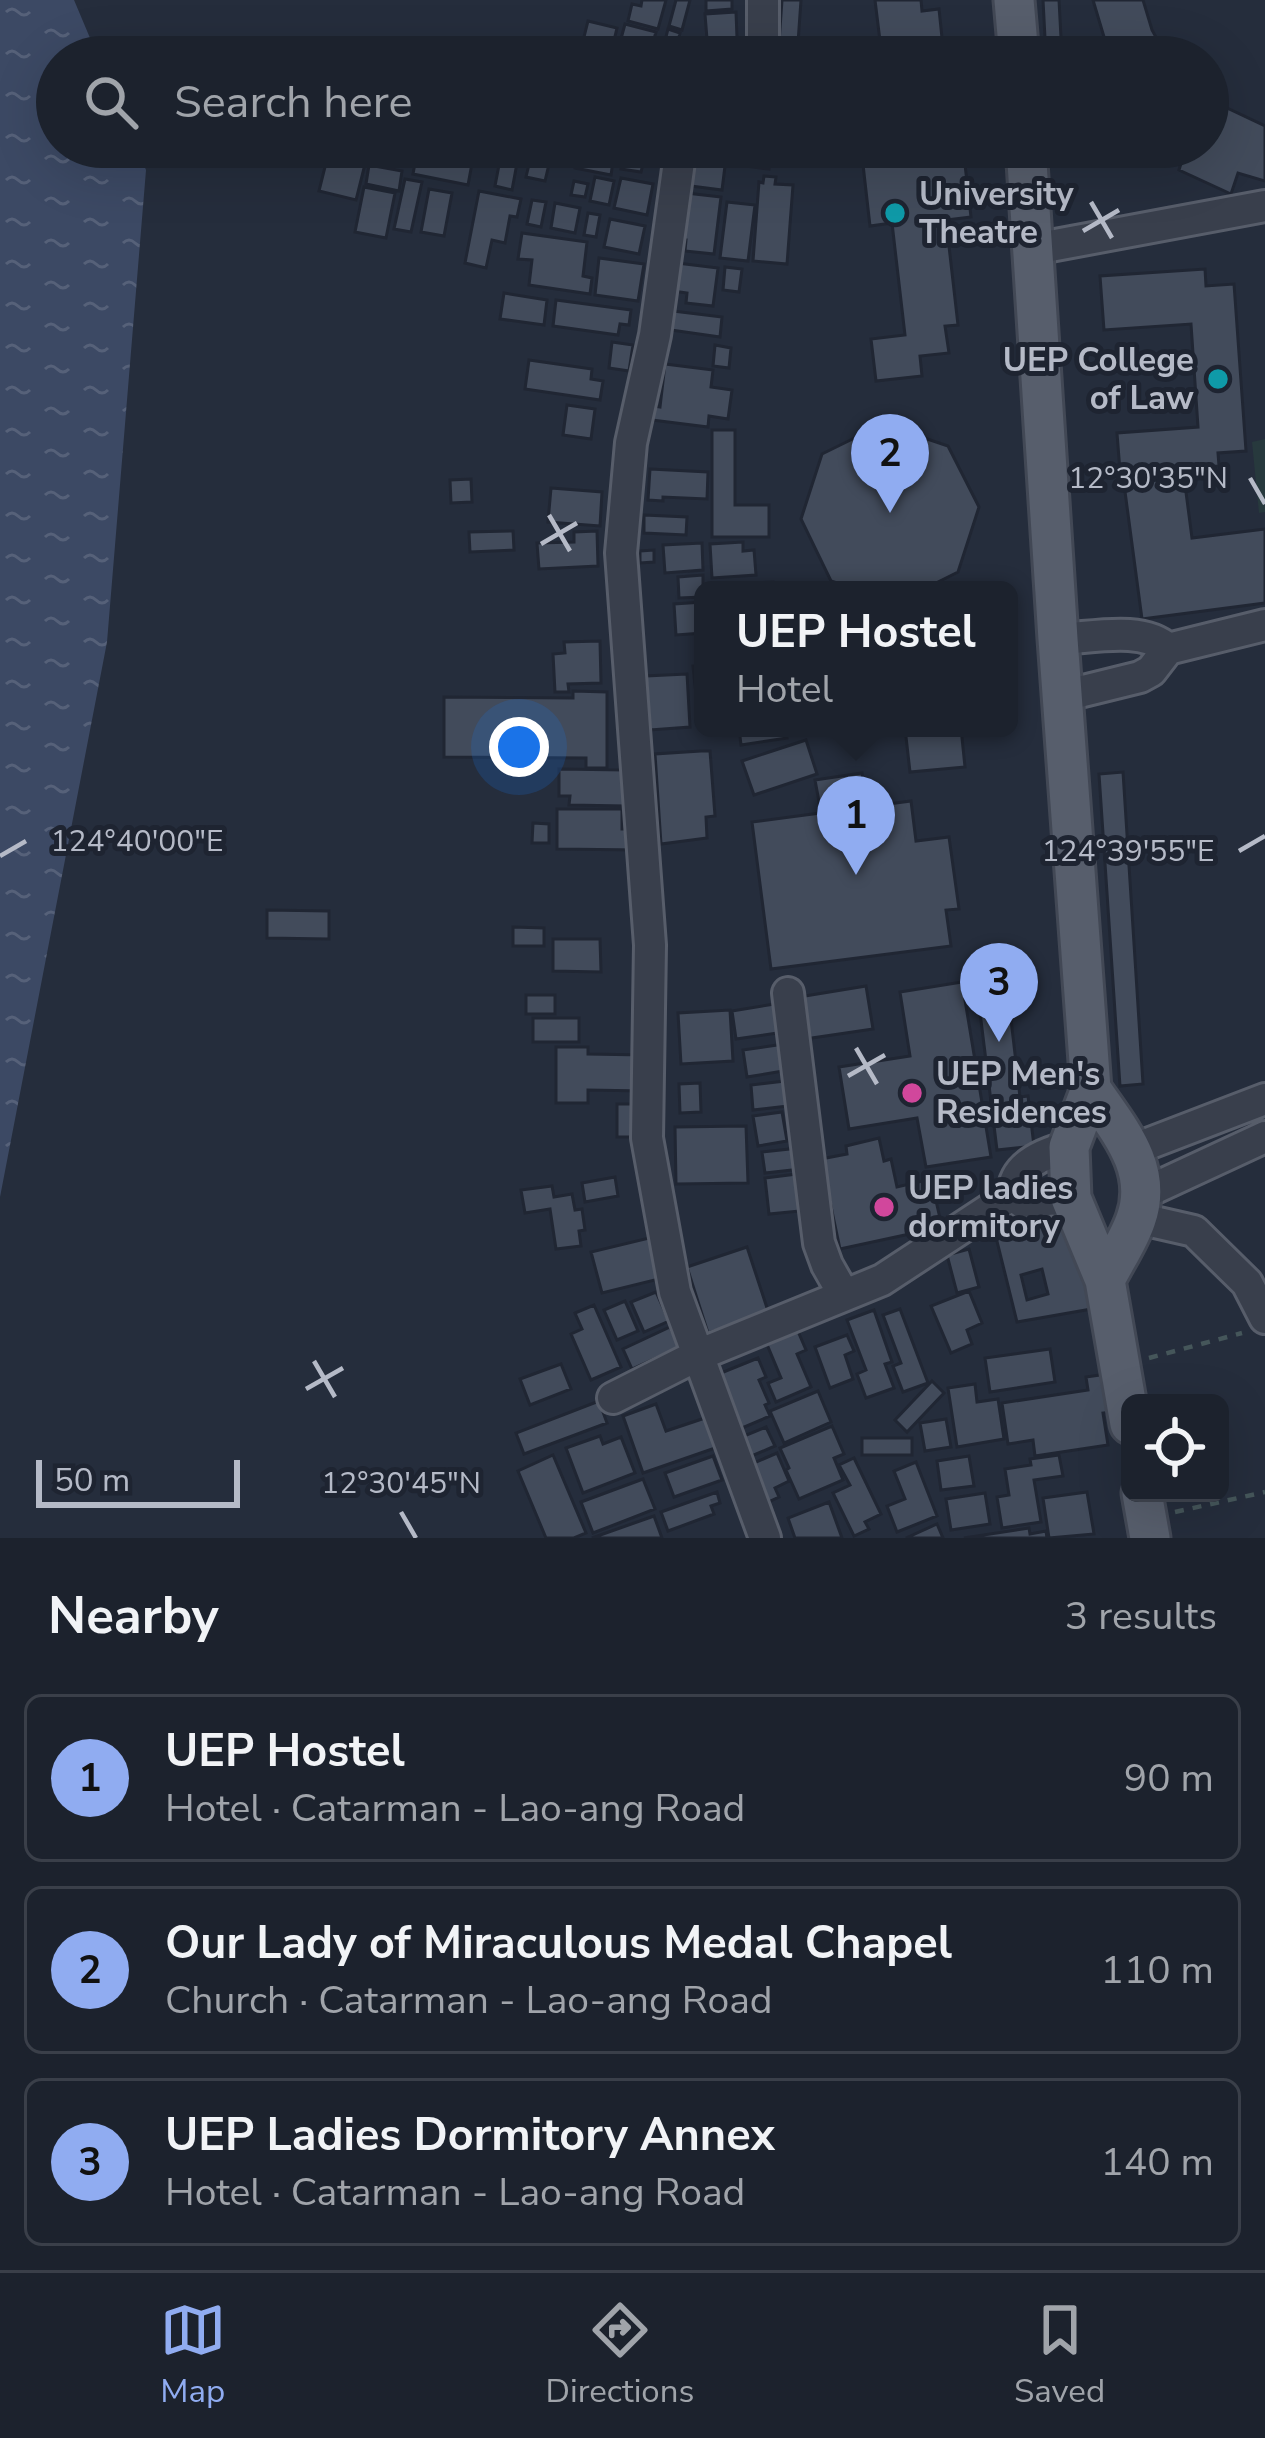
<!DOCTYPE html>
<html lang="en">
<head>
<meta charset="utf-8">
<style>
  body { margin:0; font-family:"Nunito Sans",sans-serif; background:#292f39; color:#f1f3f6 }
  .controls { position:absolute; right:36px; bottom:36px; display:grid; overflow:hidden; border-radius:18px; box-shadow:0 12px 48px #0002 }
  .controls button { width:108px; height:108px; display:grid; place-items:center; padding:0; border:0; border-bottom:3px solid #3a3f49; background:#1c222d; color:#f1f3f6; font:60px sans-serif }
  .scale { position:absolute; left:36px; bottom:30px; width:204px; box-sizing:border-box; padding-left:12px; border:6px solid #b5bac7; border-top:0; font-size:33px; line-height:42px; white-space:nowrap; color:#b5bac7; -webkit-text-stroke:9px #1e2431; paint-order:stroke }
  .you { position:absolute; left:519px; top:747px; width:42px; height:42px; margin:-30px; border:9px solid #fff; border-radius:50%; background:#1a73e8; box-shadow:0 0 0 18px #1a73e833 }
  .badge { display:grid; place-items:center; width:78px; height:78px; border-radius:50%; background:#90acf1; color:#111; font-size:39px; font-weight:700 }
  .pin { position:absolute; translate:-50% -99px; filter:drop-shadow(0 3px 6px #0008) }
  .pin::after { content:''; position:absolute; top:63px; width:42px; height:36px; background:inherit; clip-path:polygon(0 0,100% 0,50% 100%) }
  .popup { position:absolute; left:694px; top:581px; width:324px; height:156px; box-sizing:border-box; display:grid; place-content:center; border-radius:18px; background:#1c222d; filter:drop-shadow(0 3px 9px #0005); font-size:39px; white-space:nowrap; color:#a0a4aa }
  .popup b { font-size:45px; color:#f1f3f6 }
  .popup::after { content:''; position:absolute; left:50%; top:100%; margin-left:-24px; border:24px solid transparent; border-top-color:#1c222d }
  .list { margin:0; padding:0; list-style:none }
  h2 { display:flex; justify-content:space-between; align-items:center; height:156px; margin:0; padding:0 48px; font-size:51px }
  h2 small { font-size:39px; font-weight:400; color:#a0a4aa }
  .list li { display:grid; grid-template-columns:78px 1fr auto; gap:36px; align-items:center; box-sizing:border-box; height:168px; margin:0 24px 24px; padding:0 24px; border:3px solid #3a3f49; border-radius:18px }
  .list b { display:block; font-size:45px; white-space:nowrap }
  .list p { margin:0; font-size:39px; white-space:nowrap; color:#a0a4aa }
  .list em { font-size:39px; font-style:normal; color:#a0a4aa }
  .icon { flex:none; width:66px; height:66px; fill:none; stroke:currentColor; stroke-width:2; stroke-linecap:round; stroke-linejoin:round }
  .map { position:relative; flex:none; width:1265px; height:1538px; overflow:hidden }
  .search { position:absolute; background:#1c222d; box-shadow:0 12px 48px #0002; left:36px; right:36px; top:36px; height:132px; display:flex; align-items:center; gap:30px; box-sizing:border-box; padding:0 42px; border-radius:66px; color:#a0a4aa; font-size:45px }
  .sheet { height:732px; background:#1c222d }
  nav { display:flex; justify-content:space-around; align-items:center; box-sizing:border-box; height:168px; border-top:3px solid #3a3f49; background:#1c222d; font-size:33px; color:#a0a4aa }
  nav a { display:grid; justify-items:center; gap:6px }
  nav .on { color:#90acf1 }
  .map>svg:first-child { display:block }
</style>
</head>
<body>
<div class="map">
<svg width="1265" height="1538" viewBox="0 0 1265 1538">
  <defs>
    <pattern id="water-ripples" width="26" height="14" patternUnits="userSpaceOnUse" patternTransform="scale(3)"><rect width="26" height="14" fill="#3c4964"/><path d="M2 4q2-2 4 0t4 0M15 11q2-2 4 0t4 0" fill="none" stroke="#566179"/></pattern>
  </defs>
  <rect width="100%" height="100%" fill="#252d3c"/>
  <path fill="#27393d" d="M1265,439V512L1259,513L1252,442Z"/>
  <path fill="url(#water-ripples)" d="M0,0H74L98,57H57V147H136L146,170L107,642L0,1197Z"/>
  <path fill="#424b5b" stroke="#202633" stroke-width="3" fill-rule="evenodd" d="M642,0H666L658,29L628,21L632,4L641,6Z
    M676,0H690L682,30L669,26Z
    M706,0H732V9L706,11Z
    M782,0H801L797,57H778Z
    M875,0H921L922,11L939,9L944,57H882Z
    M1043,0H1059L1062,57H1046Z
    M1093,0H1143L1152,30L1167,57H1110Z
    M736,12L737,38L707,39L705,14Z
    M588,21L617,28L610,57H579Z
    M625,24L656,32L649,57H616Z
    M668,29L680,33L674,57H661Z
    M723,47L740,50L739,57H722Z
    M1208,99L1265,126V181L1238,173L1231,194L1179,170L1186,147H1208Z
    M418,147L439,151L440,147H475L468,185L413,174Z
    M481,147H520L512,190L495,186L499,165L479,161Z
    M612,147H652L650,157L612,150Z
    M686,147H721L720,155L685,151Z
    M731,147H771L769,169L745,166L746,160L729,158Z
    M861,147H963L971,217L946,220L958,325L945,326L949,353L920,356L922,376L876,381L871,339L905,335L892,223L870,226Z
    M328,155L365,164L356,200L319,191Z
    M577,155L613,162L611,175L575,168Z
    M531,156L550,160L545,181L526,177Z
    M624,156L644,160L641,172L621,169Z
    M686,161L725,166L722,190L683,185Z
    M369,165L402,171L399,191L366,184Z
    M764,176L776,177L775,184L793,185L787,264L753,261L759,182L763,183Z
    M595,177L614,181L609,205L590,201Z
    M621,178L653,184L647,215L614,208Z
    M405,179L422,182L411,232L394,229Z
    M574,181L588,184L585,197L571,195Z
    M364,187L395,193L386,238L355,232Z
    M429,189L452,193L444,236L421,232Z
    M479,191L521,199L517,217L510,216L505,243L492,240L486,268L465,263Z
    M686,193L721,197L714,254L685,251L686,240H681Z
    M532,200L546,202L541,227L527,224Z
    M727,202L755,205L748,261L720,258Z
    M555,203L580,208L575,233L551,228Z
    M588,213L600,215L596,237L584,235Z
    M610,219L645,226L639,254L604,247Z
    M522,233L587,242L583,276L592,278L590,294L529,285L532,260L518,259Z
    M599,258L644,264L638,301L595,295Z
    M677,263L718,268L713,306L686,303L687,293L673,291Z
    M725,267L742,269L739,292L723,290Z
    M1205,269L1206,286L1234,284L1246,451L1218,453L1219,466L1120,471L1117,433L1198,427L1191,324L1104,330L1100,276Z
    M504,293L547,300L544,325L500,319Z
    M556,300L631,310L629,325L620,324L618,335L553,326Z
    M673,311L722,317L720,337L671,330Z
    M612,342L633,345L629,371L609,368Z
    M715,345L731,348L729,368L713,366Z
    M529,360L592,369L591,379L603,381L600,400L525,389Z
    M665,364L713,370L711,387L732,390L728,419L709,416L708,427L652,420L654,406L660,407Z
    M567,405L595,409L591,439L563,435Z
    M883,424L948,446L979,507L958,572L922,590H858L831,581L801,519L822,454Z
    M712,430H735V505H769V537H712Z
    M650,469L708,472L707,499L663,497V501L648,500Z
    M1184,477L1192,538L1265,529V603L1142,619L1124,484Z
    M471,479L472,502L451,503L450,480Z
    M551,488L602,492L600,526L548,522Z
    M644,515L687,517L686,535L644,533Z
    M513,531L514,550L470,552L469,532Z
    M597,531L598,566L539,569L537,543L574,542V532Z
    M743,542V551L754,550L756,575L712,578L710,544Z
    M702,543L703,570L665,573L663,545Z
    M654,550V562L640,563V551Z
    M703,575V597L679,598L678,577Z
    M773,582L774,590H754L753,583Z
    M703,602V633L676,635L674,604Z
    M600,641L601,683L568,684L569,692H555L553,654L565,653L564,642Z
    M703,665V712L698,713L693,666Z
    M687,674L690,727L650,730L646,676Z
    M573,691L607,692V768H586V758L444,757V697L573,698Z
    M739,728H785L787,738L741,745Z
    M905,728H961L965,767L910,772Z
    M806,740L817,774L754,795L742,761Z
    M701,751H710L715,816L706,817L707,838L661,844L655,754Z
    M559,769L626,770V806L569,805L570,796H559Z
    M1123,772L1143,1084L1120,1086L1099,774Z
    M862,773L866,800L820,807L815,780Z
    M911,801L916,841L949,837L959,909L946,910L951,946L771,969L752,822Z
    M557,809H622V829H640V850L557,849Z
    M533,823L549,824V843H532Z
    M267,910L329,911V939L267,938Z
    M513,927L544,928V946H513Z
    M553,939H600L601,972L553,971Z
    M962,982L991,1157L926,1167L917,1118L849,1129L839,1067L910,1056L900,992Z
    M1007,985L1020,1097L1028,1096L1034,1146L997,1150L977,988Z
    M866,986L873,1029L805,1039L799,997Z
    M526,995H555V1014H526Z
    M787,1002L791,1031L736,1039L732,1011Z
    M730,1010L733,1061L681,1064L678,1013Z
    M533,1018H579V1042H533Z
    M791,1043L795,1069L747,1077L743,1050Z
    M556,1047H588V1054L645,1055V1091L588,1090V1103H556Z
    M785,1081L788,1106L753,1110L751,1085Z
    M700,1083L701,1112L680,1113L679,1084Z
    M617,1104H639L638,1137H617Z
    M782,1112L787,1141L758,1146L753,1116Z
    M746,1126L748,1183L676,1184L675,1127Z
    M879,1138L884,1161L891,1159L897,1187L931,1179L942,1227L840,1249L821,1159L847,1154L846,1146Z
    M799,1148L801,1169L765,1173L762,1152Z
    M797,1174L800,1211L769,1214L765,1178Z
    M615,1177L618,1196L585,1202L582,1183Z
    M552,1186L554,1197L572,1194L575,1210L582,1209L585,1230L579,1231L581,1246L556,1249L550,1209L525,1213L521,1190Z
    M1045,1207L1065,1217L1097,1308L1017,1322L992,1221ZM1042,1269L1048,1294L1027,1300L1021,1275Z
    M649,1238L659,1279L602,1293L591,1252Z
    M747,1247L769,1314L708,1333L687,1267Z
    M969,1249L979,1287L957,1293L947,1255Z
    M969,1291L982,1323L967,1330L972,1344L951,1353L931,1306Z
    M656,1292L669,1321L644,1332L631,1302Z
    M625,1301L638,1331L617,1340L604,1310Z
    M594,1305L621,1367L591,1380L571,1334L582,1329L575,1313Z
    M900,1309L928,1383L903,1392L893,1366L901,1363L883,1315Z
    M874,1310L892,1362L885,1364L894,1388L866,1398L857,1374L866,1370L847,1320Z
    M670,1327L680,1347L632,1369L623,1349Z
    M797,1329L806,1350L797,1354L811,1387L776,1402L768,1383L781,1378L766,1342Z
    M847,1335L854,1351L845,1355L853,1379L830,1388L815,1347Z
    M1050,1349L1055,1382L990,1392L985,1358Z
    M758,1358L766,1377L759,1380L769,1403L765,1405L770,1416L735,1431L711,1377Z
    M561,1364L571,1389L530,1405L520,1379Z
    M1107,1374L1113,1412L1103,1413L1108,1445L1035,1456L1033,1440L1008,1444L1002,1403L1088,1390L1086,1377Z
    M932,1381L944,1393L907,1432L895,1420Z
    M975,1384L977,1402L998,1399L1004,1439L957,1447L948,1388Z
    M818,1391L831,1422L784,1443L770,1411Z
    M599,1401L607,1423L524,1454L516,1433Z
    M656,1404L666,1431L708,1417L718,1447L643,1473L623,1416Z
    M946,1419L951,1447L925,1451L920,1423Z
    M832,1426L844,1454L834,1458L843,1480L799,1499L786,1470L789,1468L780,1448Z
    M766,1427L775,1446L747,1458L739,1438Z
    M600,1436L603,1444L621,1437L635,1473L583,1493L566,1448Z
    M862,1438H912V1455H862Z
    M777,1453L789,1481L775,1488L779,1497L764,1504L747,1466Z
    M553,1455L586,1533L574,1538H546L518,1471Z
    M1059,1455L1063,1476L1034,1480L1041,1522L1002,1528L997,1497L1009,1495L1005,1469L1031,1465L1030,1459Z
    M713,1456L722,1480L674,1497L665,1473Z
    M969,1456L974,1486L941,1490L937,1461Z
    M854,1458L881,1514L865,1522L869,1529L854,1536L833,1493L850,1485L839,1465Z
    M916,1462L937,1516L897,1532L887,1506L905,1499L894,1471Z
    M643,1479L655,1509L593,1533L581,1502Z
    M717,1492L720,1503L711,1506L714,1514L668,1531L661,1512Z
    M1087,1492L1094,1534L1049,1538L1043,1498Z
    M985,1493L990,1524L951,1530L946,1499Z
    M829,1502L842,1538H795L788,1518Z
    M654,1516L662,1538H592Z
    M937,1524L943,1538H906Z
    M1029,1528L1030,1534L1046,1531L1047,1538H964Z"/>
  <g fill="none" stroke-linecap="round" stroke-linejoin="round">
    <defs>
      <path id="minor" d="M763,0V57
        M681,147L655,335L631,443L621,553L650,945L647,1138L675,1292L765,1538
        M1034,249L1265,206
        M1058,639C1091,638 1142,625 1168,649
        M1063,696L1140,677L1151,671L1168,649L1265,625
        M788,993L819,1243L827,1265L844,1295
        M1132,1150L1265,1099
        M1013,1194L1022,1202L1071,1198
        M1140,1195L1265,1137
        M1137,1218L1194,1231L1247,1283L1265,1318
        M613,1398L696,1356L882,1280L1013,1194C1014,1165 1044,1153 1069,1147"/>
      <path id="major" d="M1014,0L1019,57
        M1026,147L1058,639L1091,1089L1069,1147L1071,1198L1105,1280L1130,1424
        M1091,1089C1118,1129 1154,1168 1136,1219C1129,1240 1115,1260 1105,1280
        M1142,1493L1150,1538"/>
    </defs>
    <use href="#minor" stroke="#575d6a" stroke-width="36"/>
    <use href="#major" stroke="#424855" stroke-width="45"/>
    <path stroke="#45565a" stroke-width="4.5" stroke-dasharray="9 9" stroke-linecap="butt" d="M1149,1358L1242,1333
      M1175,1512L1265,1492"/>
    <use href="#minor" stroke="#393f4c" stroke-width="30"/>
    <use href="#major" stroke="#575e6c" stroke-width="39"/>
  </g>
  <path fill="none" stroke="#b5bac7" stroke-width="4.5" d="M1091,202L1112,238M1083,231L1119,210M1250,478L1265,504M549,515L570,551M541,544L577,523M1239,851L1265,836M0,856L26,841M856,1048L877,1084M848,1076L885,1055M314,1361L335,1397M306,1389L343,1368M401,1512L416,1538"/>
  <g fill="#0f9aa8" stroke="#1e2431" stroke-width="4.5">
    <circle cx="895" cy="213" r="12"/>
    <circle cx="1218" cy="379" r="12"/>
  </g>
  <g fill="#d1479c" stroke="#1e2431" stroke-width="4.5">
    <circle cx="912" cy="1093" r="12"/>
    <circle cx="884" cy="1207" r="12"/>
  </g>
  <g text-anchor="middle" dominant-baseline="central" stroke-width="10" stroke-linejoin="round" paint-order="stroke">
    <g font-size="33" font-weight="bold" fill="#b5bac7" stroke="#1e2431" text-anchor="start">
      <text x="919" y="194">University<tspan x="919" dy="38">Theatre</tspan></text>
      <text x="1194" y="360" text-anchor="end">UEP College<tspan x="1194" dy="38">of Law</tspan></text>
      <text x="936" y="1074">UEP Men's<tspan x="936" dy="38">Residences</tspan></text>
      <text x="908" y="1188">UEP ladies<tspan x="908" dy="38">dormitory</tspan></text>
    </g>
  </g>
  <g font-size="30" text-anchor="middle" fill="#b5bac7" stroke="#1e2431" stroke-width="10" stroke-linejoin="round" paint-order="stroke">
    <text x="1148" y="488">12°30'35"N</text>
    <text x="137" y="851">124°40'00"E</text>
    <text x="1128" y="861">124°39'55"E</text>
    <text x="401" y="1493">12°30'45"N</text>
  </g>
</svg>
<div class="controls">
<button><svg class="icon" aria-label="locate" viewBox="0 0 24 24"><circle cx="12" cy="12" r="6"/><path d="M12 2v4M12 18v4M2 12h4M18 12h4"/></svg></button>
</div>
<div class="scale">50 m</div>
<div class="you"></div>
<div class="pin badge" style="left:856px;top:875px">1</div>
<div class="popup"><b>UEP Hostel</b>Hotel</div>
<div class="pin badge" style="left:890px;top:513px">2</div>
<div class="pin badge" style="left:999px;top:1042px">3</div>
<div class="search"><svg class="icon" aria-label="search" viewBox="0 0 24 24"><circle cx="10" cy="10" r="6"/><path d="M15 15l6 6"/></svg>Search here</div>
</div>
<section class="sheet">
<h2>Nearby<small>3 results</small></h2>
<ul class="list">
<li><span class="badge">1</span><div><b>UEP Hostel</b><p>Hotel · Catarman - Lao-ang Road</p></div><em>90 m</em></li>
<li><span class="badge">2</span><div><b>Our Lady of Miraculous Medal Chapel</b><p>Church · Catarman - Lao-ang Road</p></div><em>110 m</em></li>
<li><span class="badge">3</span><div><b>UEP Ladies Dormitory Annex</b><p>Hotel · Catarman - Lao-ang Road</p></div><em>140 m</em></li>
</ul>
</section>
<nav>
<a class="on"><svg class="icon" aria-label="map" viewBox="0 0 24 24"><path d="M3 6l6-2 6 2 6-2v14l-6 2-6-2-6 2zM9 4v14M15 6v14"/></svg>Map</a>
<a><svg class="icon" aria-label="directions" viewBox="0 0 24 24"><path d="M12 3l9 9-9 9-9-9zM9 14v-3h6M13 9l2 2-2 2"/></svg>Directions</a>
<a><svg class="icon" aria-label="saved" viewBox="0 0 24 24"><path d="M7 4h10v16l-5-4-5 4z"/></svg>Saved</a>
</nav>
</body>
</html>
